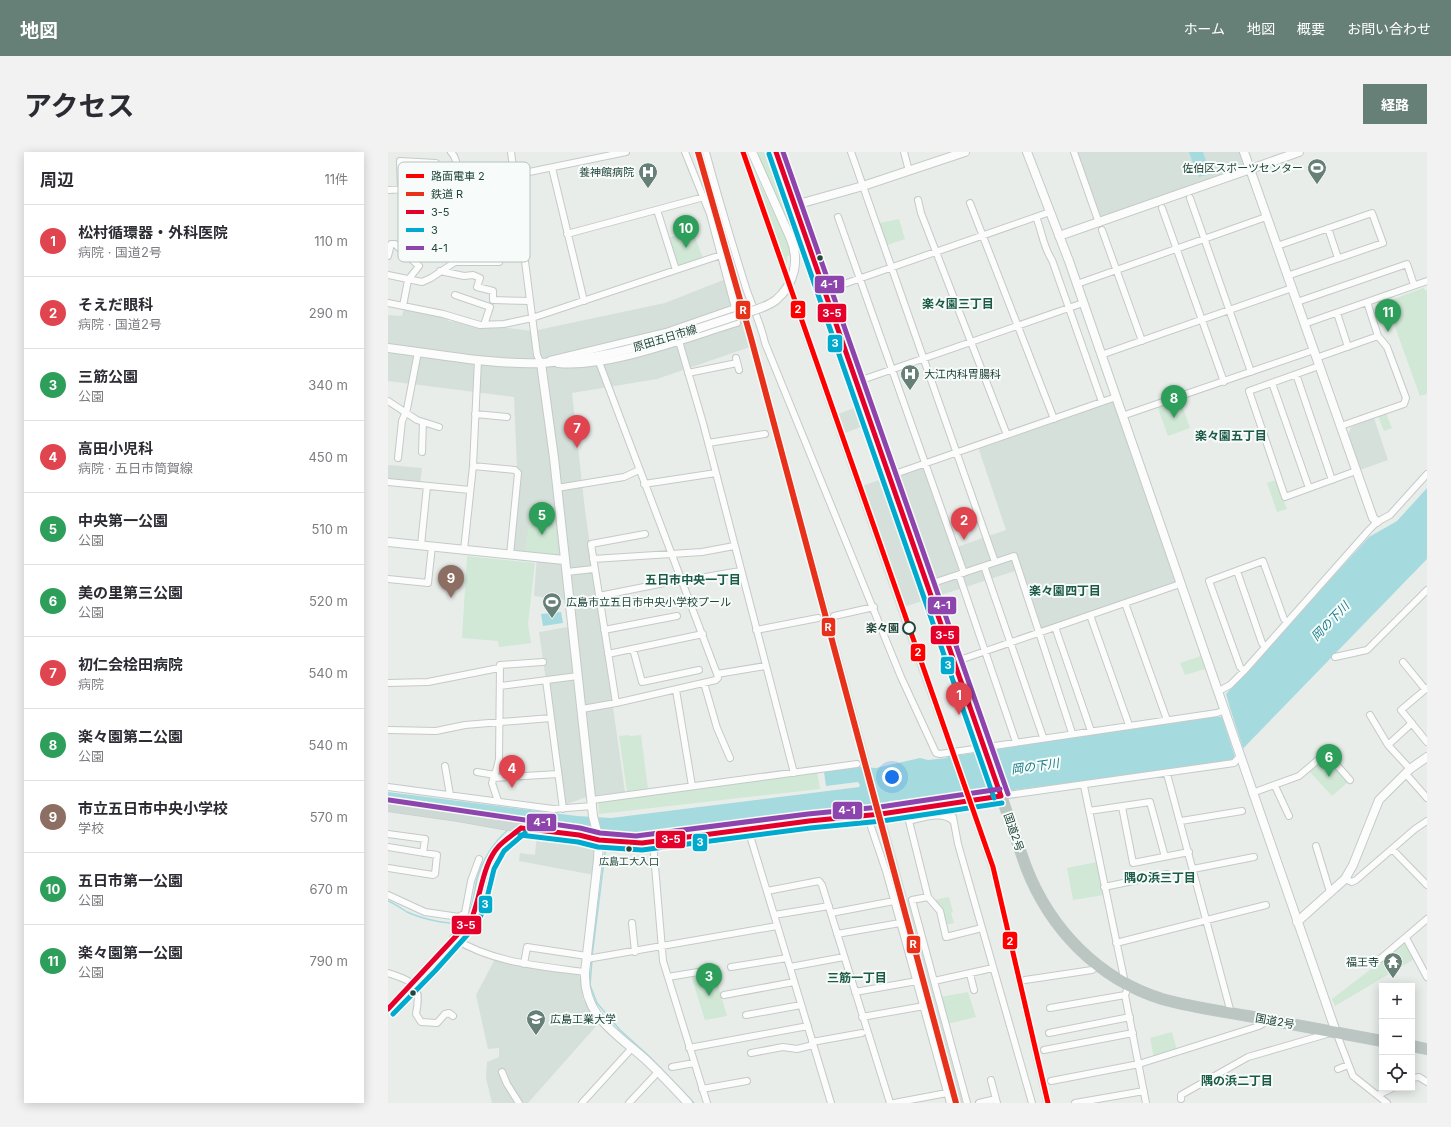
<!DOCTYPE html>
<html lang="ja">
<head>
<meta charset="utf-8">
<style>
  body { margin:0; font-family:Inter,"Noto Sans JP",sans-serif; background:#f2f2f3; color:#2b2b33 }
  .controls { position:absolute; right:12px; bottom:12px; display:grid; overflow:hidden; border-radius:0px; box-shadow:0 2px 10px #0003 }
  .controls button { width:36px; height:36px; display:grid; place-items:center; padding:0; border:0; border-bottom:1px solid #e1e1e2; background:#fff; color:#2b2b33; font:20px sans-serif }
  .you { position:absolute; left:504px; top:625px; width:14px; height:14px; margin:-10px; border:3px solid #fff; border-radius:50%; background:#1a73e8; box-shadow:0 0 0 6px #1a73e833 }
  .badge { display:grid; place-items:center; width:26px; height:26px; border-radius:50%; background:#678077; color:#fff; font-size:13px; font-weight:700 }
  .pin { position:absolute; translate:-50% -33px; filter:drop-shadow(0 1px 2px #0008) }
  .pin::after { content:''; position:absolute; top:21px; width:14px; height:12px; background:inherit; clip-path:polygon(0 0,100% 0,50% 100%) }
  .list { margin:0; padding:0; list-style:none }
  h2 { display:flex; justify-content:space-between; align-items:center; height:52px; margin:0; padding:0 16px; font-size:17px }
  h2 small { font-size:13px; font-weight:400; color:#7c7c81 }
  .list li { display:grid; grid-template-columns:26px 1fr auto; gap:12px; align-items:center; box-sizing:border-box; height:72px; padding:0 16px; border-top:1px solid #e1e1e2 }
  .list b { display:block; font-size:15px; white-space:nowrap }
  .list p { margin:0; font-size:13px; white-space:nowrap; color:#7c7c81 }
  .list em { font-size:13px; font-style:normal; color:#7c7c81 }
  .icon { flex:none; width:22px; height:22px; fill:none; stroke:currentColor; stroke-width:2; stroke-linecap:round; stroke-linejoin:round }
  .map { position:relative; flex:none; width:1039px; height:951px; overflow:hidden; border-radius:0px }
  header { display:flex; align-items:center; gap:24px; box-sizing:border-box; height:56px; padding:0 20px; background:#678077; color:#fff }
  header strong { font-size:19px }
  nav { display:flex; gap:22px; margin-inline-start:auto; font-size:14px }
  .intro { display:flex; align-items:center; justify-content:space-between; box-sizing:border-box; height:96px; padding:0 24px }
  h1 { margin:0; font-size:28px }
  .button { padding:10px 18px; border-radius:0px; background:#678077; color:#fff; font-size:14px; font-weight:700 }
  main { display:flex; gap:24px; padding:0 24px }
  aside { flex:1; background:#fff; border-radius:0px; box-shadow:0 2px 10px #0003 }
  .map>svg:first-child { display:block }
</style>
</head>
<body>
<header>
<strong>地図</strong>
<nav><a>ホーム</a><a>地図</a><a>概要</a><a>お問い合わせ</a></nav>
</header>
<div class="intro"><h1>アクセス</h1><a class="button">経路</a></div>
<main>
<aside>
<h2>周辺<small>11件</small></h2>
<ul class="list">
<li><span class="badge" style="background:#e0444e">1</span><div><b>松村循環器・外科医院</b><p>病院 · 国道2号</p></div><em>110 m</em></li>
<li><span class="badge" style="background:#e0444e">2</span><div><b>そえだ眼科</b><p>病院 · 国道2号</p></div><em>290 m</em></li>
<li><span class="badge" style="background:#2e9e5b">3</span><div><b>三筋公園</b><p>公園</p></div><em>340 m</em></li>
<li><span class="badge" style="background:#e0444e">4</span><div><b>高田小児科</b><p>病院 · 五日市筒賀線</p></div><em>450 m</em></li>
<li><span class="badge" style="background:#2e9e5b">5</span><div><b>中央第一公園</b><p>公園</p></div><em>510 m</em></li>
<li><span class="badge" style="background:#2e9e5b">6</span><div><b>美の里第三公園</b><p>公園</p></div><em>520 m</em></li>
<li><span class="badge" style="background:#e0444e">7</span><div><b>初仁会桧田病院</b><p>病院</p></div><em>540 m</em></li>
<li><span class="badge" style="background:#2e9e5b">8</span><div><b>楽々園第二公園</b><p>公園</p></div><em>540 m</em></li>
<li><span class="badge" style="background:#8d6e63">9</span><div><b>市立五日市中央小学校</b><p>学校</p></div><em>570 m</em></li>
<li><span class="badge" style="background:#2e9e5b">10</span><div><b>五日市第一公園</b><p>公園</p></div><em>670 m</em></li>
<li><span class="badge" style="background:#2e9e5b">11</span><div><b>楽々園第一公園</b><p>公園</p></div><em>790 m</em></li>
</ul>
</aside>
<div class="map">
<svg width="1039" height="951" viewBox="0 0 1039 951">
  <rect width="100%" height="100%" fill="#e8edea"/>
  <path fill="#d5e0da" d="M309,0H317L483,613L474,614L362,195L269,227L184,241L197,358L237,640L201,644L176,653L151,480L180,475L177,448L146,444L149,403L127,400L124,398L129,316L126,245L0,229V163L14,164L16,156L61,166L60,169L145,179L277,151L343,125Z
    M351,0H357L474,334L537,312L566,396L618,378L590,295L727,245L792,432L651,480L630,418L516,455L567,600L561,601L531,520Z
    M689,0H851L856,14L854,17L716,66L712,64Z
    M472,254L478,273L457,281L450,262Z
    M986,266L1000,308L972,318L960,283L963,275Z
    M0,313L34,316L32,331L0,328Z
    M585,653L611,730L661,951H655L605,731L580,655Z
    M495,657L575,951H565L486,659Z
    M149,681L192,686L206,691L208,706L206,723L131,709L132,701L147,703Z
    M107,807L191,821L195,847L210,872L140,951H104L98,926L99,910L111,905V896L100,897L88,843Z"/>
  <path fill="#d0e8d5" d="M357,0L401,93L403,103L399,104V121Z
    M370,0H376L393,44L401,71L373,10Z
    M511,67L517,87L499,93L491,71Z
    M304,78L315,106L290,115L280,86Z
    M1035,136L1039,139V242L1032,244L998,150Z
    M792,248L802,276L780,284L770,256Z
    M998,261L1004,276L996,279L990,264Z
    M889,328L899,357L889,360L879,331Z
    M143,354L166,357L170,403L137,400Z
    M79,404L147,411L140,472L143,491L111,495L110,489L74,486Z
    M813,504L817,517L797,523L792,511Z
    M241,583L242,584L253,583L260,637L239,640L231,584Z
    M938,605L960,630L944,644L922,620Z
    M429,620L432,637L211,662L210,649Z
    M709,710L716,743L685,748L679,716Z
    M561,745L565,760L563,761L566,771L557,773L546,748Z
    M1018,790L1028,806L947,854L944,847Z
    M326,820L339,864L317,868L303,824Z
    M580,840L588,865L559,872L552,845Z
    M784,880L789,898L766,906L762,886Z"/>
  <path fill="#a5dbdf" d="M801,0H815L818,9L806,14Z
    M819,14L822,22L811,25L808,17Z
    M1039,336V407L842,610L527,651L526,647L502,649L495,654L475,657L321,677L225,683L132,671L126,669V667L0,649V640L189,664L223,666L471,635L472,633L470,630L438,634L436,620L473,615L488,616L532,606L540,608L558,606L563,603H573L812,565H833L842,556L838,542L981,385L1009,369Z
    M173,460L175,471L155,474L153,462Z"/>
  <path fill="#e8edea" d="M842,556L855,596L848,602L847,605L834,565Z"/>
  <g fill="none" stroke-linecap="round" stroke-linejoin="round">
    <path stroke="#a5dbdf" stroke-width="1.5" d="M0,749C7,752 13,756 19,760C32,766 64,775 77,769C85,756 86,741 89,727C94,709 106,689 121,677
      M204,804L218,693
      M204,808L202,833L209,851L232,878L262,905L306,951"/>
    <defs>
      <path id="street" d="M63,0L66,4L77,33
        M123,0L149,203L153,211
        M318,0C330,46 344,91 358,136C364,154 373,172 377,191L513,525L548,601L552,602L829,561L837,558
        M463,0L607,410
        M516,0L521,19
        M686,0L711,71
        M164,16L196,149
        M0,38L73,34L238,0
        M13,38L12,9L48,11L57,36
        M802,46L863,220
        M530,48L533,61L619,283
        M582,51L666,267
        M774,56L836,230
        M269,58L288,118
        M450,65L576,421
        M648,65C654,79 655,95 664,108L714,250
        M940,76L950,106
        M714,78L754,189
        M179,82L316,45
        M889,94L984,61L995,91L899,124
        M0,104L3,92H7L31,114L20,128L15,154
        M52,119L76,124L85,123L92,126L89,135L105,139V148L142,149
        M0,123L34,130L43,126L67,110H111
        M689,132L878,65
        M436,139L662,60
        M67,143L102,155L96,173
        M909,150L1019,112L1026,133
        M0,151L55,162L92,173L116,172L144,166L333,103
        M949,161L960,195
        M916,172L1039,129
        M291,189L315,271L406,621
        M713,203L904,136
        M348,206L351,218
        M928,206L990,184
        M162,208L278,180L347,156
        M211,210L329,522L377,514
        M170,212C222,217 299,186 349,171L347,156L322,62L297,0
        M931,214L861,239L897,345L968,319
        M300,221L349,211
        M908,222L944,328
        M468,230L695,151
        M884,231L921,336
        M0,249L29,268L51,275
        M87,262L119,265
        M734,264L926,198
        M953,274L1016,252L1018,246L999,195L990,184L979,150
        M320,291L377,282
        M34,300L35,270
        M10,306L14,269L19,257L30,200
        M85,314L127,318L130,321L122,403
        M501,324L728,245
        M0,330L82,338
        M256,332L328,321
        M169,336L236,325L251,318
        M33,393L39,334
        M76,398L85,314L90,208
        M205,407L314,400L346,394
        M596,414L655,585
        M849,419L874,491L877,495
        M178,420L206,417
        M571,423L628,590
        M0,427L40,431L44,394
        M295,429L352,419
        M539,433L626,404L684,581
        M211,444L276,431
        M737,451L779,568
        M702,463L741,573
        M446,464L486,455
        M667,475L703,579
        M216,478L289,464
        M368,478L430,466
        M245,497L254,530L311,518
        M220,502L315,482
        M947,505L979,498L1039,438
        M566,510L792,432
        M1015,510L1037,537
        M856,519L852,515L821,429L875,409L896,467L899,470
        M158,528L175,657
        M0,531L40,530L111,516
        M316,531L329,576L342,606
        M112,534L190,524
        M1039,536L1013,558L1039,590
        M288,538L304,634
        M831,539L842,533L856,519L981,378L989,370L1002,363L1039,322
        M228,551L203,392L257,382
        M194,557L228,551L328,528L330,526L329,522
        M982,563L1000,593L1022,617
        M0,578L48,579L77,573L163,566
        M1000,593L1024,571
        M57,614L62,643
        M89,620L107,623
        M779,622L843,861
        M1018,622L1039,646
        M105,626L170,622
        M696,634L737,831
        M887,634L901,664
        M0,635L165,657L205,654
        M864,641L911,624L938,601L962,628
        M613,644L846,611L852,604
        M204,648L469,612
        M110,649L104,631L109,616L111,607L112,513L155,510
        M734,655L745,711L801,700
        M701,659L762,650L777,705
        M479,663L498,719L562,951
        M565,665L570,692L644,951
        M565,669C555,658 533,666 521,669L540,745L552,759L558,785L594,776
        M793,669L854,659
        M360,677L443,951
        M0,682L37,687L35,701
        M265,690L275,809L319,951
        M928,694L942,740
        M0,695L49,703L47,722L45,723L0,716
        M1004,697L1039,733
        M805,717L866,705
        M957,727L964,730L968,728L1027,677L1039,669
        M716,735L779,722
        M379,739L431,729L434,733L502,951
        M0,743L37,760L71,765L77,761L83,729L91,707
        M540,745L524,748L579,951
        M443,761L506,749
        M386,763L441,754
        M244,771L247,800
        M449,782L512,771
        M65,786C105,811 152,814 197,820
        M1018,786L1039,825
        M728,791L878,753
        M199,807L389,774
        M992,807L1039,767
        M136,812L139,795L199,804
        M343,815L399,806
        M402,815L456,805
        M0,821C26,830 34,832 28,862L33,870L49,871L57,862L61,861L65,864
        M582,822L586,838
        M280,825L328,817
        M637,828L704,818L710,814
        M546,829L605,816
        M467,840L529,829
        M336,843L406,830
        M737,843L758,951
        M662,856L737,843L741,833
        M0,857L42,814L83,768L90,752L99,714L111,694L133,676
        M358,863L413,853
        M474,865L536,854
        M948,880L965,924L999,951
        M661,881L742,865
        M424,890L474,881
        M301,896L420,874
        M656,898L745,881
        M363,901L395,895L409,897L425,893
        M284,915L306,911
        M950,917L960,913
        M114,920L119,932L131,951
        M1024,926L1031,925L1039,930
        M603,928L609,951
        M663,929L751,912L871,874L881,868
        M314,937L359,929
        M990,943L1005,936
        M793,947V943L860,905L939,882
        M194,951L244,896
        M241,951L270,920
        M506,951L559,941
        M591,951L608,947
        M687,951L756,939"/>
      <path id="secondary" d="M364,0L402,85
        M639,0L681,109L948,880
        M856,0L985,366L989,370
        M407,53L475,34L577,0
        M671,84L911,0
        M0,196C50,202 103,213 154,211C200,208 244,198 287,184
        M153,211L166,306L205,664L211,688L210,708L197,820C195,864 228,881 257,907C272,921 286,936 300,951
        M0,390L176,408
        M909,770L957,727L965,713L991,648L1022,617L1039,605"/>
      <path id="primary" d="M0,655L71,665L121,674L191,683L211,688L248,691L421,669L493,662L545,653L613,644"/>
      <path id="highway" d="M388,0L638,715C662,777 710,827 774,847C802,855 832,859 860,864C905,872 949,881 994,889
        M1024,894L1039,897"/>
    </defs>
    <use href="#street" stroke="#c4cac7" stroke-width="8"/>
    <use href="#secondary" stroke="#c3cbc7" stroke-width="10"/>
    <use href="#primary" stroke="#c2ccc9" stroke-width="10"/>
    <use href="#highway" stroke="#c2ccc9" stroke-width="12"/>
    <use href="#street" stroke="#fcfcfc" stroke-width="6"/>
    <use href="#secondary" stroke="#fcfcfc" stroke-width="8"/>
    <use href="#primary" stroke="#ced8d5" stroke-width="9"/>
    <use href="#highway" stroke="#bbc5c2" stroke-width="11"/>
    <defs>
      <path id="secondary-bridge" d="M287,184C308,177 330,170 351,163C363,159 378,156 388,148C407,132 412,107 402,85"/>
    </defs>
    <use href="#secondary-bridge" stroke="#c3cbc7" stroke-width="10" stroke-linecap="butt"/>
    <use href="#secondary-bridge" stroke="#fcfcfc" stroke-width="8"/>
    <defs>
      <path id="bus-1" d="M388,0L613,644
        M133,676L191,683L211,688L254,691L421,669L493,662L613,644
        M0,857L83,768C93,745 94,712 111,694C118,687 126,682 133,676"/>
      <path id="bus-2" d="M381,2L606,646
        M132,683L190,690L210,695L254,698L422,676L494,669L614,651
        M5,862L47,819L89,772L97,754L106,717L116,699L137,681"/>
      <path id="bus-3" d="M395,0L620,642
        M1,648L192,676L212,681L248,684L420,662L492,655L612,637"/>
    </defs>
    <use href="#bus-1" stroke="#f7fbf9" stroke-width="8"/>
    <use href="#bus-2" stroke="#f7fbf9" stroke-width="8"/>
    <use href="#bus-3" stroke="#f7fbf9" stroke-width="8"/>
    <use href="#bus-1" stroke="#e4002b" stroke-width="5"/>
    <use href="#bus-2" stroke="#00a9ce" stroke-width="5"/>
    <use href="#bus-3" stroke="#8e44ad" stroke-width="5"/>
    <defs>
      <path id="rail-1" d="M310,0L363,186L568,951"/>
    </defs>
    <use href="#rail-1" stroke="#f7fbf9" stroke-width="9"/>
    <use href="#rail-1" stroke="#e7311b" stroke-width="6"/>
    <defs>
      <path id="tram-1" d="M355,0L605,715L660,951"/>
    </defs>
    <use href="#tram-1" stroke="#f7fbf9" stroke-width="8"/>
    <use href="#tram-1" stroke="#f00" stroke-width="5"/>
  </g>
  <defs>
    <symbol id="stadium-pin" viewBox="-11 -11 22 30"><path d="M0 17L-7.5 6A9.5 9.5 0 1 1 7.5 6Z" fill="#678077" stroke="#f7fbf9"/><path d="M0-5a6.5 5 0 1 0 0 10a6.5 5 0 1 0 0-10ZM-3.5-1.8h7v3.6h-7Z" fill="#fff"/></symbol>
    <symbol id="hospital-pin" viewBox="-11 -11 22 30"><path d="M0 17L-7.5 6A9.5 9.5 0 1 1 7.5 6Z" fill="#678077" stroke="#f7fbf9"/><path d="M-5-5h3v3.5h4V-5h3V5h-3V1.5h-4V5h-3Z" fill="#fff"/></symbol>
    <symbol id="temple-pin" viewBox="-11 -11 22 30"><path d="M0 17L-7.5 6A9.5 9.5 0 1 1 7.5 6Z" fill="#678077" stroke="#f7fbf9"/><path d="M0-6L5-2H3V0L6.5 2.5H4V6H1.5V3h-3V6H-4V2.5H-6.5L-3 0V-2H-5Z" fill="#fff"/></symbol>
    <symbol id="university-pin" viewBox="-11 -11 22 30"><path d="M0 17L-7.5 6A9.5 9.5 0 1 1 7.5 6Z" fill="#678077" stroke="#f7fbf9"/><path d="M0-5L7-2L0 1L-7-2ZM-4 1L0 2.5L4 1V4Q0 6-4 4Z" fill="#fff"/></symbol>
  </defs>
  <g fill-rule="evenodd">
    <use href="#stadium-pin" x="918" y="5" width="22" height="30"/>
    <use href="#hospital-pin" x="249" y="9" width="22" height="30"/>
    <use href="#hospital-pin" x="511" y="211" width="22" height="30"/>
    <use href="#stadium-pin" x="153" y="439" width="22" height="30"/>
    <use href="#temple-pin" x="994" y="799" width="22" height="30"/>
    <use href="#university-pin" x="137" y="856" width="22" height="30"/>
  </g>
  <g fill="#214539" stroke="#f7fbf9" stroke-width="1.5">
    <circle cx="432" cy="106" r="3.5"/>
    <circle cx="241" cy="697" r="3.5"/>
    <circle cx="25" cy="841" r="3.5"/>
  </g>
  <circle fill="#f7fbf9" stroke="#214539" stroke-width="2" cx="521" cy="476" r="6"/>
  <g text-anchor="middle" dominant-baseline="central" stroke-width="4" stroke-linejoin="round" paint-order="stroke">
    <g font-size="10" fill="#214539" stroke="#f7fbf9">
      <text x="241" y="709">広島工大入口</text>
    </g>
    <g font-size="11" fill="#214539" stroke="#f7fbf9" text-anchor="end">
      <text x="915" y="16">佐伯区スポーツセンター</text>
      <text x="246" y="20">養神館病院</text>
      <text x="536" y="222" text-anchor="start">大江内科胃腸科</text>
      <text x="178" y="450" text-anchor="start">広島市立五日市中央小学校プール</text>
      <text x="991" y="810">福王寺</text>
      <text x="162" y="867" text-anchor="start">広島工業大学</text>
    </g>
    <g font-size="11" fill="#214539" stroke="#f7fbf9">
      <text transform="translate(277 186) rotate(-17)">原田五日市線</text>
      <text transform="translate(626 680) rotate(71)">国道2号</text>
      <text transform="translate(887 869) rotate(10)">国道2号</text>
    </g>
    <g font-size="11" font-weight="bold" fill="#214539" stroke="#f7fbf9" text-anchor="end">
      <text x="511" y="476">楽々園</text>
    </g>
    <g font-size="12" font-weight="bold" fill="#1a5a46" stroke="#f7fbf9">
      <text x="570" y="151">楽々園三丁目</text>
      <text x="843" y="283">楽々園五丁目</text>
      <text x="305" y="427">五日市中央一丁目</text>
      <text x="677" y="438">楽々園四丁目</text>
      <text x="772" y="725">隅の浜三丁目</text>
      <text x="469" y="825">三筋一丁目</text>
      <text x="849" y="928">隅の浜二丁目</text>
    </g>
    <g font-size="12" font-style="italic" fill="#137d89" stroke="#f7fbf9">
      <text transform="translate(942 469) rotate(-46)">岡の下川</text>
      <text transform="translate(647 614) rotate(-8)">岡の下川</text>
    </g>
  </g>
  <rect x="10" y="10" width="132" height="100" rx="6" fill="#f7fbf9" stroke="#b7c4bf" stroke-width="1"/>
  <rect x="18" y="22" width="18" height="4" fill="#f00"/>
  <rect x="18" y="40" width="18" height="4" fill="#e7311b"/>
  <rect x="18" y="58" width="18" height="4" fill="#e4002b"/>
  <rect x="18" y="76" width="18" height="4" fill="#00a9ce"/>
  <rect x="18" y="94" width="18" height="4" fill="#8e44ad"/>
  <g font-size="11" fill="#214539">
    <text x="43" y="28">路面電車 2</text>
    <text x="43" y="46">鉄道 R</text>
    <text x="43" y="64">3-5</text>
    <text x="43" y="82">3</text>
    <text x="43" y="100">4-1</text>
  </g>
  <g stroke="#f7fbf9" stroke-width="1.5">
    <rect x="426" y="123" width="31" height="19" rx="4" fill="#8e44ad"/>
    <rect x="402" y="148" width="16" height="19" rx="4" fill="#f00"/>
    <rect x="347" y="148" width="16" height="20" rx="4" fill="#e7311b"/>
    <rect x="429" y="151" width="30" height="20" rx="4" fill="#e4002b"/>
    <rect x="439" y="182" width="16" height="19" rx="4" fill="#00a9ce"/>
    <rect x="539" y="444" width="30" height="19" rx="4" fill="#8e44ad"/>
    <rect x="433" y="465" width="15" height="20" rx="4" fill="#e7311b"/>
    <rect x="542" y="473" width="30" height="20" rx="4" fill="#e4002b"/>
    <rect x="522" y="491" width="16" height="19" rx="4" fill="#f00"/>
    <rect x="552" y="504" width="15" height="19" rx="4" fill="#00a9ce"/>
    <rect x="444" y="649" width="31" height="19" rx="4" fill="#8e44ad"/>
    <rect x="138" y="661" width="31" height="19" rx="4" fill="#8e44ad"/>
    <rect x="267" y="678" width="31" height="19" rx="4" fill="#e4002b"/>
    <rect x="304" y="681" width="16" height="19" rx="4" fill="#00a9ce"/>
    <rect x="90" y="743" width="15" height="19" rx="4" fill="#00a9ce"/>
    <rect x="63" y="763" width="31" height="20" rx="4" fill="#e4002b"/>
    <rect x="614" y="779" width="16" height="19" rx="4" fill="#f00"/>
    <rect x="518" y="783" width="15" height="19" rx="4" fill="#e7311b"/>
  </g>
  <g font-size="11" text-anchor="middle" font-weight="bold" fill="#fff">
    <text x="441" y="136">4-1</text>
    <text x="410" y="161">2</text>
    <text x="355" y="162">R</text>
    <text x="444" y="165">3-5</text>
    <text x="447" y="195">3</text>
    <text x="554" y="457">4-1</text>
    <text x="440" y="479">R</text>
    <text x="557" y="487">3-5</text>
    <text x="530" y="504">2</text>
    <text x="560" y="517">3</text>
    <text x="459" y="662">4-1</text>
    <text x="154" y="674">4-1</text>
    <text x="283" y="691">3-5</text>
    <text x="312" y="694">3</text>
    <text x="97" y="756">3</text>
    <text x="78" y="777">3-5</text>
    <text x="622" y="793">2</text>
    <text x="525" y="796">R</text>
  </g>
</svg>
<div class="controls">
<button>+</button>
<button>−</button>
<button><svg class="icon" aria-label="locate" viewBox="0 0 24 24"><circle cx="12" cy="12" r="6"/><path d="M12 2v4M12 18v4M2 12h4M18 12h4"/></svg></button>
</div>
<div class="you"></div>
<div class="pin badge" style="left:571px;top:563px;background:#e0444e">1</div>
<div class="pin badge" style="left:576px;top:388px;background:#e0444e">2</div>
<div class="pin badge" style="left:321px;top:844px;background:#2e9e5b">3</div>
<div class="pin badge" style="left:124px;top:636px;background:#e0444e">4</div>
<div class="pin badge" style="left:154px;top:383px;background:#2e9e5b">5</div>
<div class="pin badge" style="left:941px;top:625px;background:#2e9e5b">6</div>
<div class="pin badge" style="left:189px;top:296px;background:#e0444e">7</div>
<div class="pin badge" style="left:786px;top:266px;background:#2e9e5b">8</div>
<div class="pin badge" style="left:63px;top:446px;background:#8d6e63">9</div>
<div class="pin badge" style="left:298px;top:96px;background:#2e9e5b">10</div>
<div class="pin badge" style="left:1000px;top:180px;background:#2e9e5b">11</div>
</div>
</main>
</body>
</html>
